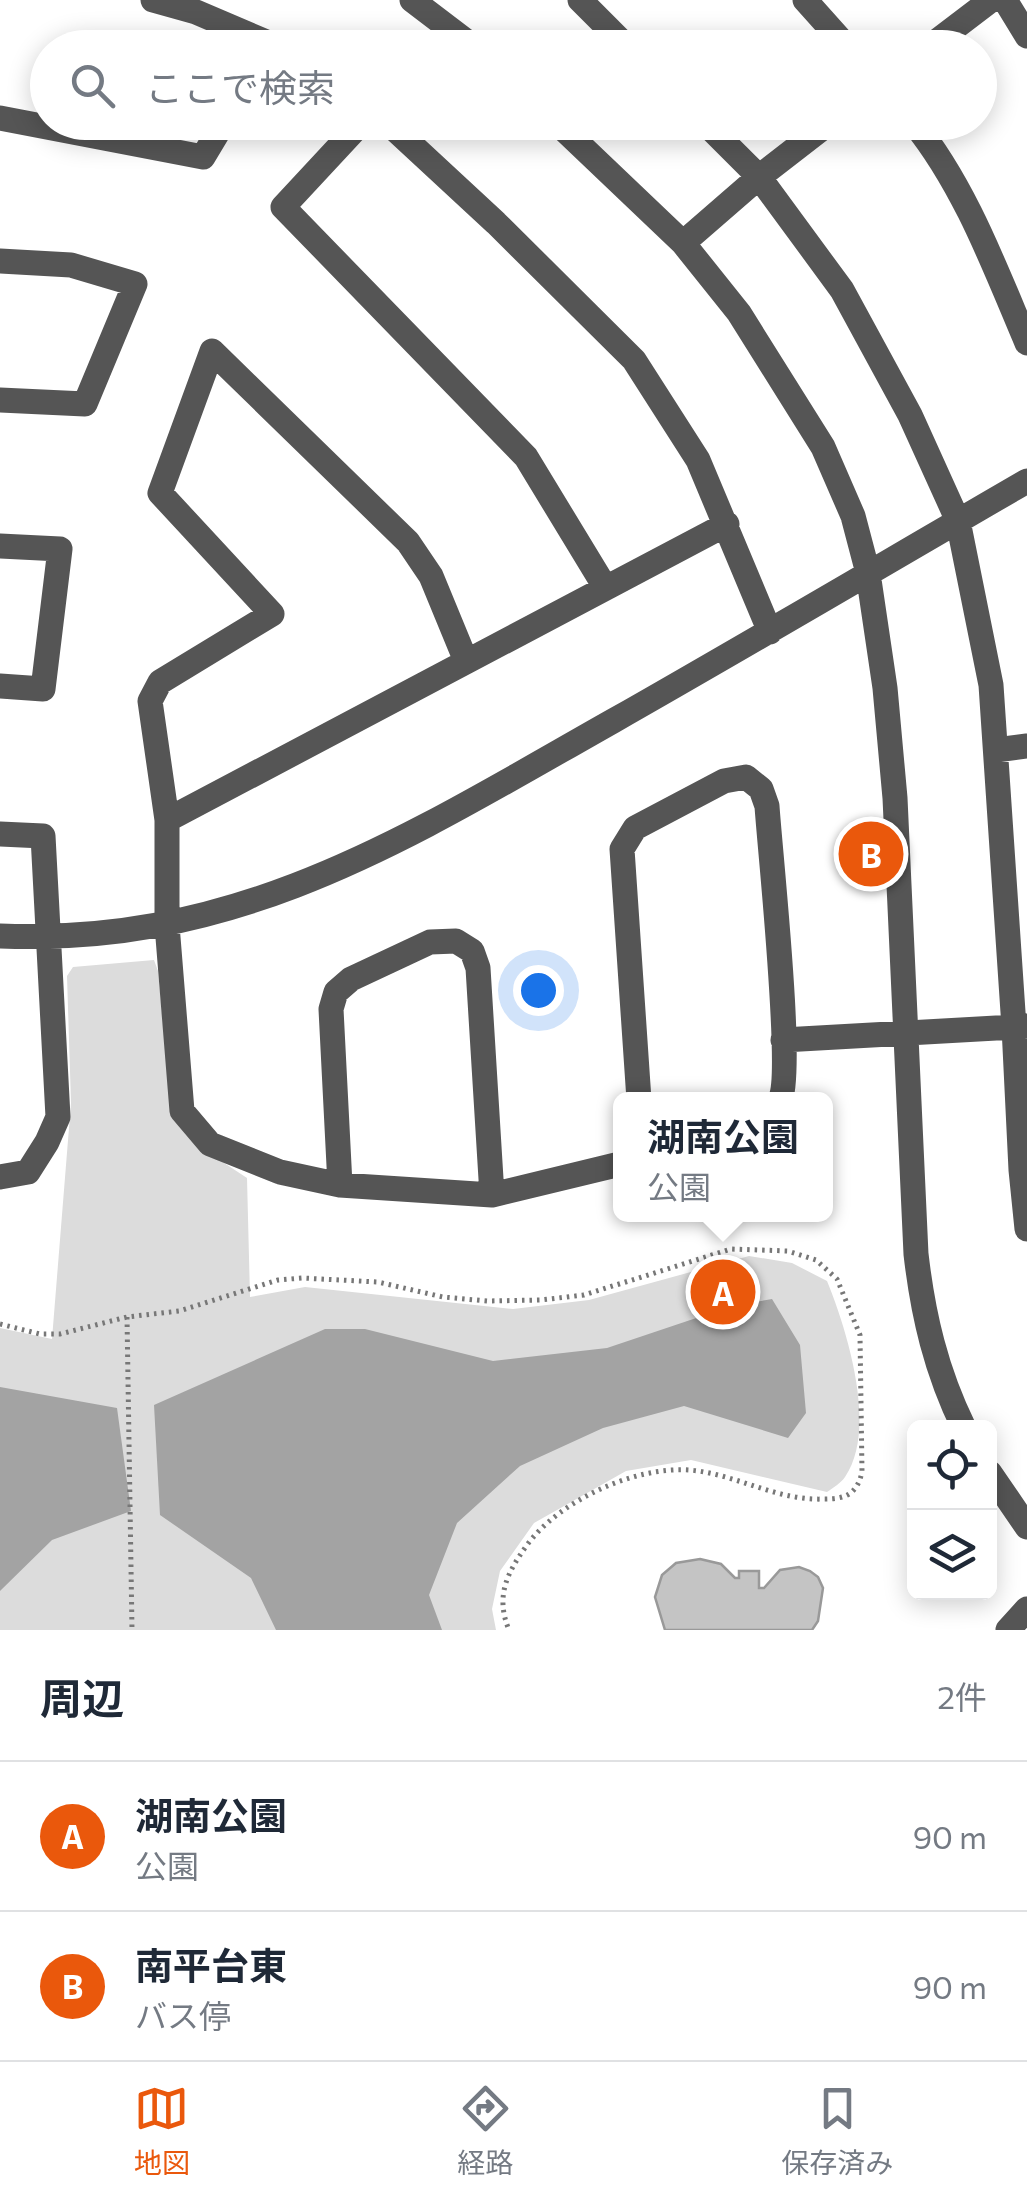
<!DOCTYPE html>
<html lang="ja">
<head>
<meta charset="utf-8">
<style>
  body { margin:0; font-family:Commissioner,"Noto Sans JP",sans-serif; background:#f6f6f7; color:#1f2937 }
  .controls { position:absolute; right:30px; bottom:30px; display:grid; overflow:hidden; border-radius:15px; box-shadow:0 5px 25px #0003 }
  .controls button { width:90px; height:90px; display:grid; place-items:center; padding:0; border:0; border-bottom:2px solid #e0e1e3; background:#fff; color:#1f2937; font:50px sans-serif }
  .you { position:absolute; left:538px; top:990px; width:35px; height:35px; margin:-25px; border:8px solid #fff; border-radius:50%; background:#1a73e8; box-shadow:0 0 0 15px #1a73e833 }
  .badge { display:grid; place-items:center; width:65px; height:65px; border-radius:50%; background:#ea580c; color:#fff; font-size:32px; font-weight:700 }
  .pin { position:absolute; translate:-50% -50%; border:5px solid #fff; box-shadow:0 2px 10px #0006 }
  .popup { position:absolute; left:613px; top:1092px; width:220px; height:130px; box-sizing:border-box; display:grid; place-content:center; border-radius:15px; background:#fff; filter:drop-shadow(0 2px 8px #0005); font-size:32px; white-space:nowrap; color:#747a83 }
  .popup b { font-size:38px; color:#1f2937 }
  .popup::after { content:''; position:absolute; left:50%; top:100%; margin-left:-20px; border:20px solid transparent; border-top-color:#fff }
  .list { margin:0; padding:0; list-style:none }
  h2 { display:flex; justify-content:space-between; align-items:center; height:130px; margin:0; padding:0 40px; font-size:42px }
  h2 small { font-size:32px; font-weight:400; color:#747a83 }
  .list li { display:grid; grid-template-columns:65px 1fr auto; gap:30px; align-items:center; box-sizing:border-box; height:150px; padding:0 40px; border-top:2px solid #e0e1e3 }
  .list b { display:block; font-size:38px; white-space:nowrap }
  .list p { margin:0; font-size:32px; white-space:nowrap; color:#747a83 }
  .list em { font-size:32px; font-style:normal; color:#747a83 }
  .icon { flex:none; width:55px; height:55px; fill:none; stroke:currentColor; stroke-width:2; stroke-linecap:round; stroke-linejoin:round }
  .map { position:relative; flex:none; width:1027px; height:1630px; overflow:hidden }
  .search { position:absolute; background:#fff; box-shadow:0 5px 25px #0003; left:30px; right:30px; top:30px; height:110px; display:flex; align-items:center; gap:25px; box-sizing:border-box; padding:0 35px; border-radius:55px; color:#747a83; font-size:38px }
  .sheet { height:430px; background:#fff }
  nav { display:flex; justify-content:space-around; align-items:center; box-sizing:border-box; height:140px; border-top:2px solid #e0e1e3; background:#fff; font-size:28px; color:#747a83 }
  nav a { display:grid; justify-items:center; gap:5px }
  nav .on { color:#ea580c }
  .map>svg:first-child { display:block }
</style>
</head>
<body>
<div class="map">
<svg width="1027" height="1630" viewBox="0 0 1027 1630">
  <rect width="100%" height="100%" fill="#fff"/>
  <path fill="#dcdcdc" d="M154,960L158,971L167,1067L209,1153L247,1178L250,1297L305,1287L513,1309L589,1300L749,1256L792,1263L827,1281C847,1330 878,1429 845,1477C841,1483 833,1488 827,1492L691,1460L626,1471L534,1523L500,1571L492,1609L496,1630H0V1328L52,1339L71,1103L67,976L73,967Z"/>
  <path fill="#a3a3a3" d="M772,1299L800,1345L806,1413L788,1438L684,1406L603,1428L520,1466L457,1523L429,1595L442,1630H276L251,1578L160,1515L154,1405L325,1329H365L493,1361L607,1348L732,1306Z
    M0,1387L117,1408L131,1511L52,1540L0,1591Z"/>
  <path fill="#c4c4c4" stroke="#999" stroke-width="2.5" d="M700,1559L721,1564L735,1578H739V1571H759V1588H764L780,1570L799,1567L810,1571L818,1577L823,1588L818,1621L812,1630H665L655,1597L662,1575L676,1563Z"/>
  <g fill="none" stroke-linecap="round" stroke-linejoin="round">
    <path stroke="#777" stroke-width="5" stroke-dasharray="2.5 5" stroke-linecap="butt" d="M127,1317L132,1630
      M0,1324L40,1334H60L127,1317L179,1311L278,1280L302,1278L378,1282L443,1297L487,1301L541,1300L584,1295L731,1249L788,1251L816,1260L837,1279L860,1335L862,1472C857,1494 846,1499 824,1499C782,1501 744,1479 704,1472C646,1460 561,1498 527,1545C507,1573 495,1596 509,1630"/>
    <path stroke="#555" stroke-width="25" d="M153,0L196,12L271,44L269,48
      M412,0L475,48
      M580,0L628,48
      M805,0L848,48
      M1005,0L1027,36
      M928,48L991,0
      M0,118L203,157L224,122
      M362,122L283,207L526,457L605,587
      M387,122L496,223L634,360L698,460L770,632
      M556,122L683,243L739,313L823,447L853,516L868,573L885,688L895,798L916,1254C923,1315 936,1371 964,1428
      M704,122L759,177L842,290L910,415L958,521L991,685L1014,1027L783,1040
      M913,122C965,186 995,268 1027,343
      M683,243L759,177L830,122
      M0,261L71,265L135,284L85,404L0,400
      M0,546L60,549L43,689L0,686
      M996,750L1027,746
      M167,820L150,701L160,682L272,614L160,493L212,351L408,542L431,576L466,661
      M0,834L43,836L58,1117L47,1142L28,1172L0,1177
      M0,936C242,946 411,835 613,721C752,642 889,561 1027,481
      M1027,1026L1014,1027L1021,1170H1027
      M639,1100L622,849L635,828L724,781L746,777L761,789L767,806C770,852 794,1073 780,1100
      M620,1164L492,1195L340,1185L280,1172L210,1144L182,1111L167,925V820L727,524
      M1021,1170L1027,1229
      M340,1185L331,1009L336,992L351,979L430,942L456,941L472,951L478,968L492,1195
      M990,1473L1027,1527
      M1008,1630L1027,1609"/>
  </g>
</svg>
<div class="controls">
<button><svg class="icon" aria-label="locate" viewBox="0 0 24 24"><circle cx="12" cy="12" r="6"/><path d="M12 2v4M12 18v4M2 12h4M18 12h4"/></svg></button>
<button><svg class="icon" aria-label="layers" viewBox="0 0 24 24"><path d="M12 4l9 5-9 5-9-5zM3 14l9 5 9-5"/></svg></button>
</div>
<div class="you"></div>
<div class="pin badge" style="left:723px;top:1292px">A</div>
<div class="popup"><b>湖南公園</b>公園</div>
<div class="pin badge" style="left:871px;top:854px">B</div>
<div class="search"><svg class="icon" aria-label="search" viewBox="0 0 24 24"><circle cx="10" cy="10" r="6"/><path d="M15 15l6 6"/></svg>ここで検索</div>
</div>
<section class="sheet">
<h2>周辺<small>2件</small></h2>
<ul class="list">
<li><span class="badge">A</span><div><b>湖南公園</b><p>公園</p></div><em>90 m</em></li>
<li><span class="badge">B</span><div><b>南平台東</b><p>バス停</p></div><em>90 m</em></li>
</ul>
</section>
<nav>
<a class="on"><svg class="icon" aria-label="map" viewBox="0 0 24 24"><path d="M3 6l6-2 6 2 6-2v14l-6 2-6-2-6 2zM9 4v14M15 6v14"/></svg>地図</a>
<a><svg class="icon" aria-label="directions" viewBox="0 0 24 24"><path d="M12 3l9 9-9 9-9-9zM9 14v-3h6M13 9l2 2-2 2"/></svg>経路</a>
<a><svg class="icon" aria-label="saved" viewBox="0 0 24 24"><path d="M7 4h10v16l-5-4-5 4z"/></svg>保存済み</a>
</nav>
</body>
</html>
